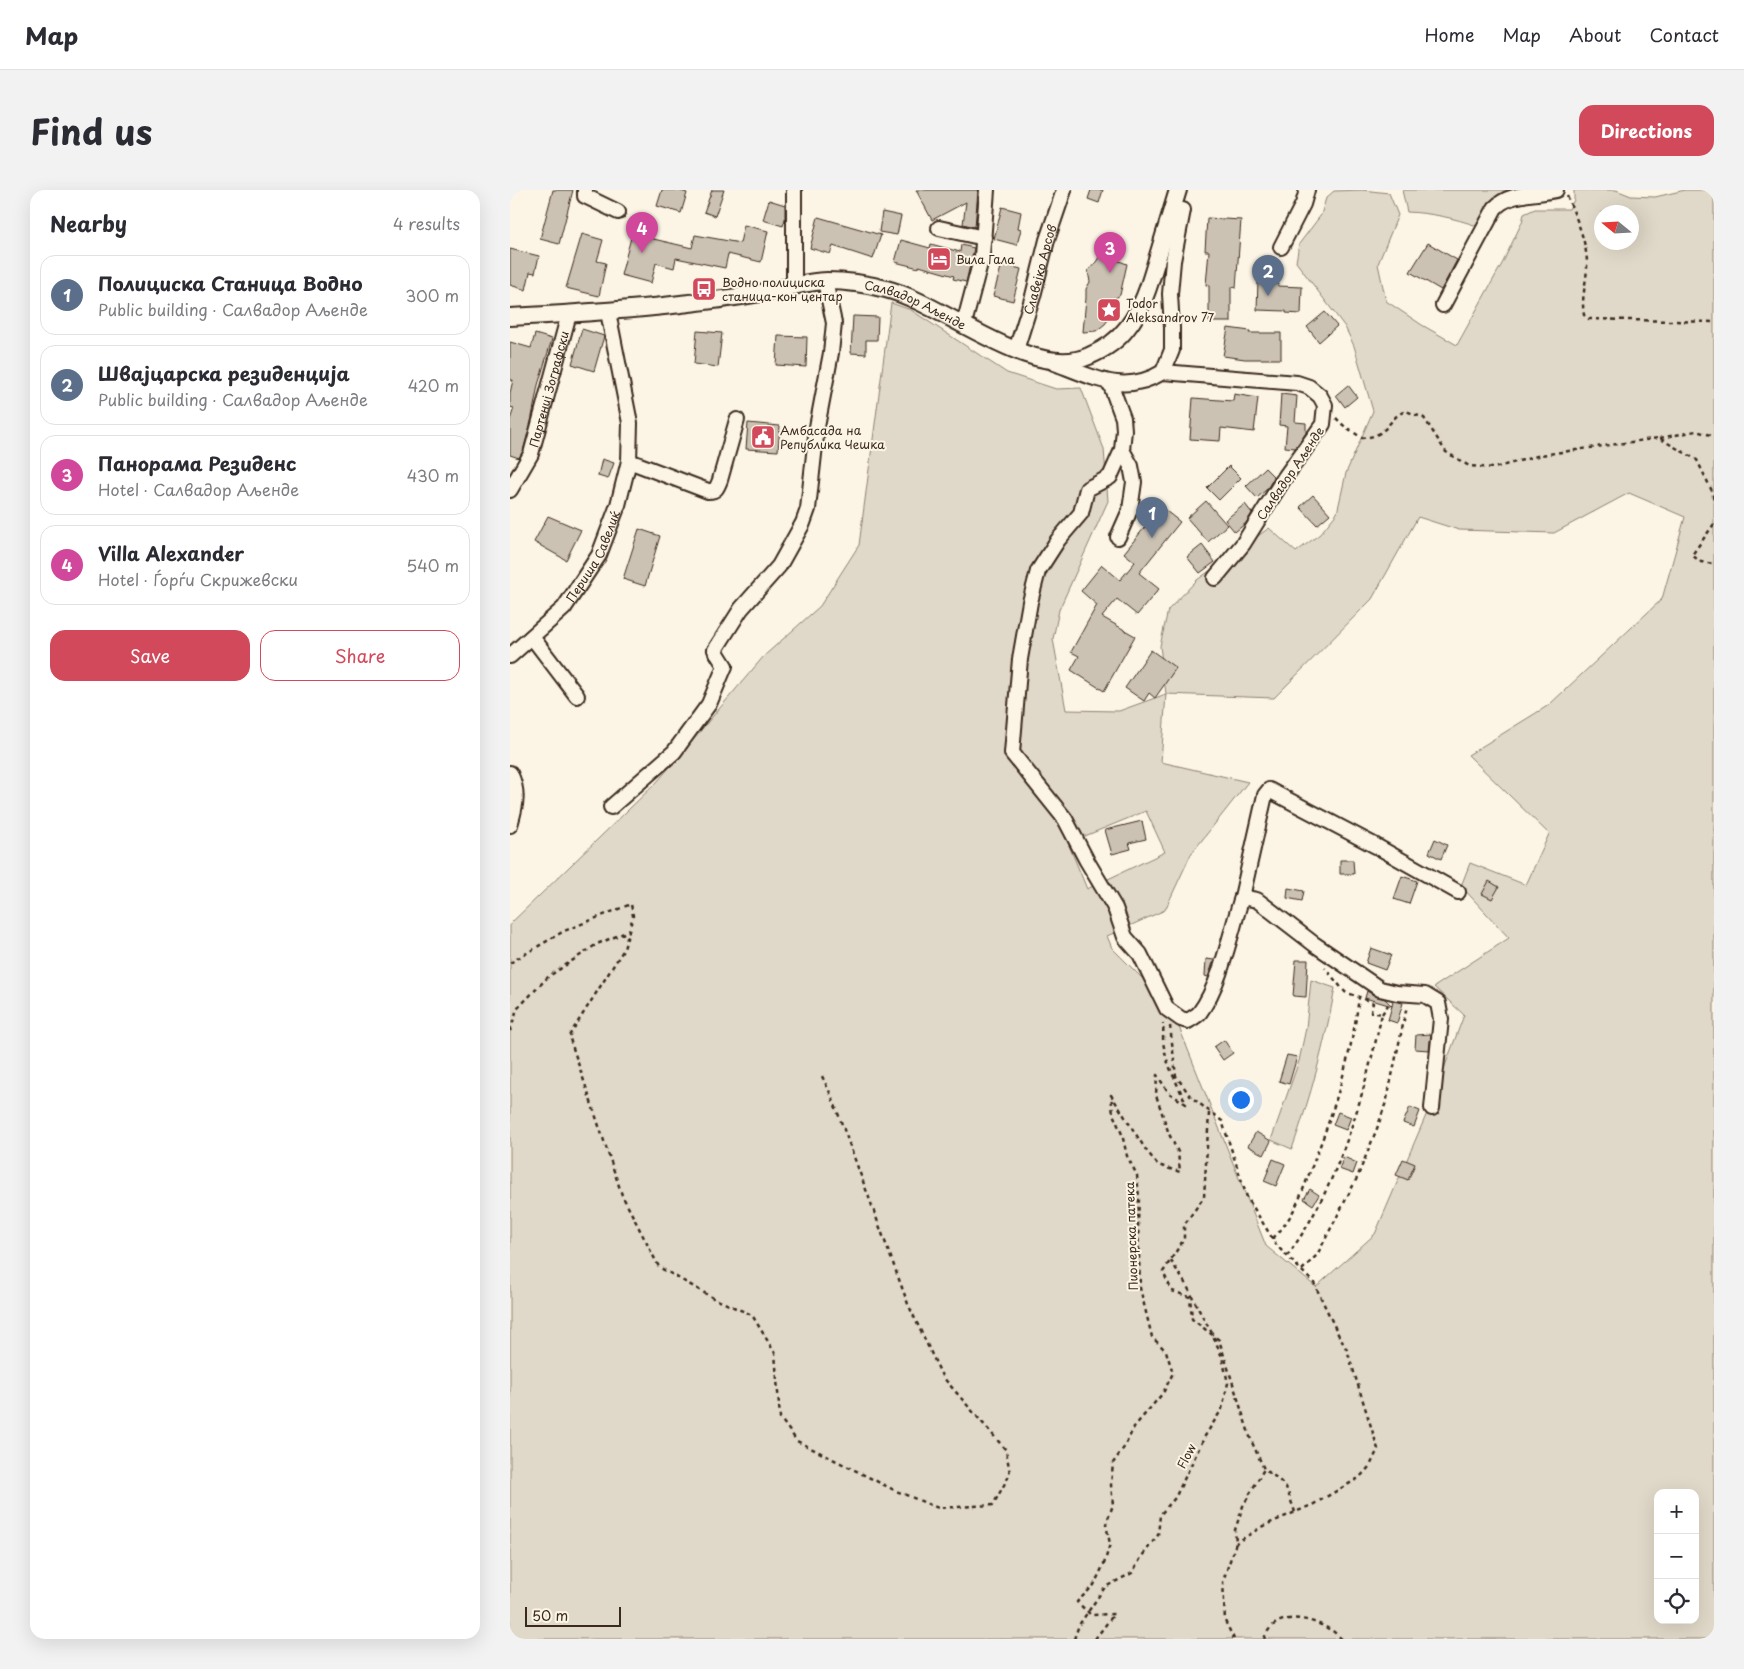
<!DOCTYPE html>
<html lang="en">
<head>
<meta charset="utf-8">
<style>
  body { margin:0; font-family:"Playpen Sans",sans-serif; background:#f2f2f3; color:#2b2b33 }
  .controls { position:absolute; right:15px; bottom:15px; display:grid; overflow:hidden; border-radius:10px; box-shadow:0 5px 20px #0002 }
  .controls button { width:45px; height:45px; display:grid; place-items:center; padding:0; border:0; border-bottom:1px solid #e1e1e2; background:#fff; color:#2b2b33; font:25px sans-serif }
  .compass { position:absolute; left:1084px; top:15px; width:45px; height:45px; border-radius:50%; background:#fff; box-shadow:0 5px 20px #0002; rotate:288deg }
  .scale { position:absolute; left:15px; bottom:12px; width:96px; box-sizing:border-box; padding-left:5px; border:2px solid #3b2a1e; border-top:0; font-size:14px; line-height:18px; white-space:nowrap; color:#3b2a1e; -webkit-text-stroke:4px #fcf5e5; paint-order:stroke }
  .you { position:absolute; left:730px; top:909px; width:18px; height:18px; margin:-12px; border:4px solid #fff; border-radius:50%; background:#1a73e8; box-shadow:0 0 0 8px #1a73e833 }
  .badge { display:grid; place-items:center; width:32px; height:32px; border-radius:50%; background:#d1495b; color:#fff; font-size:16px; font-weight:700 }
  .pin { position:absolute; translate:-50% -41px; filter:drop-shadow(0 1px 2px #0008) }
  .pin::after { content:''; position:absolute; top:26px; width:18px; height:15px; background:inherit; clip-path:polygon(0 0,100% 0,50% 100%) }
  .list { margin:0; padding:0; list-style:none }
  h2 { display:flex; justify-content:space-between; align-items:center; height:65px; margin:0; padding:0 20px; font-size:21px }
  h2 small { font-size:16px; font-weight:400; color:#7c7c81 }
  .list li { display:grid; grid-template-columns:32px 1fr auto; gap:15px; align-items:center; box-sizing:border-box; height:80px; margin:0 10px 10px; padding:0 10px; border:1px solid #e1e1e2; border-radius:15px }
  .list b { display:block; font-size:19px; white-space:nowrap }
  .list p { margin:0; font-size:16px; white-space:nowrap; color:#7c7c81 }
  .list em { font-size:16px; font-style:normal; color:#7c7c81 }
  .actions { display:flex; gap:10px; padding:15px 20px }
  .actions a { flex:1; padding:11px 0; border:1px solid #d1495b; border-radius:15px; text-align:center; font-size:18px; color:#d1495b }
  .actions .main { background:#d1495b; color:#fff }
  .icon { flex:none; width:28px; height:28px; fill:none; stroke:currentColor; stroke-width:2; stroke-linecap:round; stroke-linejoin:round }
  .map { position:relative; flex:none; width:1204px; height:1449px; overflow:hidden; border-radius:15px }
  header { display:flex; align-items:center; gap:30px; box-sizing:border-box; height:70px; padding:0 25px; background:#fff; border-bottom:1px solid #e1e1e2 }
  header strong { font-size:24px }
  nav { display:flex; gap:28px; margin-inline-start:auto; font-size:18px }
  .intro { display:flex; align-items:center; justify-content:space-between; box-sizing:border-box; height:120px; padding:0 30px }
  h1 { margin:0; font-size:35px }
  .button { padding:12px 22px; border-radius:15px; background:#d1495b; color:#fff; font-size:18px; font-weight:700 }
  main { display:flex; gap:30px; padding:0 30px }
  aside { flex:1; background:#fff; border-radius:15px; box-shadow:0 5px 20px #0002 }
  .map>svg:first-child { display:block }
</style>
</head>
<body>
<header>
<strong>Map</strong>
<nav><a>Home</a><a>Map</a><a>About</a><a>Contact</a></nav>
</header>
<div class="intro"><h1>Find us</h1><a class="button">Directions</a></div>
<main>
<aside>
<h2>Nearby<small>4 results</small></h2>
<ul class="list">
<li><span class="badge" style="background:#5c6f8a">1</span><div><b>Полициска Станица Водно</b><p>Public building · Салвадор Аљенде</p></div><em>300 m</em></li>
<li><span class="badge" style="background:#5c6f8a">2</span><div><b>Швајцарска резиденција</b><p>Public building · Салвадор Аљенде</p></div><em>420 m</em></li>
<li><span class="badge" style="background:#d1479c">3</span><div><b>Панорама Резиденс</b><p>Hotel · Салвадор Аљенде</p></div><em>430 m</em></li>
<li><span class="badge" style="background:#d1479c">4</span><div><b>Villa Alexander</b><p>Hotel · Ѓорѓи Скрижевски</p></div><em>540 m</em></li>
</ul>
<div class="actions"><a class="main">Save</a><a>Share</a></div>
</aside>
<div class="map">
<svg width="1204" height="1449" viewBox="0 0 1204 1449">
  <rect width="100%" height="100%" fill="#fcf5e5"/>
  <filter id="ink" filterUnits="userSpaceOnUse"><feTurbulence type="fractalNoise" baseFrequency=".02" numOctaves="2"/><feDisplacementMap in="SourceGraphic" scale="10" xChannelSelector="R" yChannelSelector="G"/><feConvolveMatrix kernelMatrix="1 2 1 2 8 2 1 2 1" color-interpolation-filters="sRGB"/></filter>
  <g filter="url(#ink)">
    <path fill="#e0d8c8" stroke="#8e8173" fill-rule="evenodd" d="M852,0L879,3L888,25L868,74L876,111L912,135L947,155L993,72L1012,32L1014,24L1025,19H1059L1064,10V0H1106L1121,6L1145,7L1175,0H1204V1449H0V734L147,592L254,466L310,416L349,355L381,113L401,120L497,183L546,199L571,198L594,259L598,311L549,420L543,449L556,520L609,521L656,504L650,456L658,420L687,390L759,338L786,362L810,344L827,323L836,283L863,221L844,156L835,137L786,72L789,54L811,25L816,8L824,1ZM1092,22H1122V52H1092ZM1119,303L1175,327L1152,409L1039,515L958,565L1039,644L1016,695L960,673L951,696L999,748L924,797L954,825L920,916L865,1044L806,1097L756,1056L661,817L602,758L597,746L655,720L681,664L738,592L651,572L656,504L764,508L862,409L908,327L949,340L1044,343ZM636,621L655,662L577,699L558,653ZM1148,1303H1185V1430H1148Z
      M892,0H1006C982,6 979,16 967,36C944,28 921,23 897,22Z
      M801,790L825,798C815,853 801,906 782,959L761,950L789,871L796,838Z"/>
    <path fill="#ccc2b3" stroke="#3b2a1e" d="M43,0H63L49,54L30,49Z
      M152,0H168L177,3L171,23L147,16Z
      M202,0H214L205,26L194,22Z
      M406,0H468L465,37L453,34L456,12L422,30Z
      M581,0H593L589,13L578,9Z
      M259,10L275,15V29L273,36L253,30Z
      M492,17L511,22L508,38L511,39L507,55L484,49Z
      M372,22L391,26L387,45L369,42Z
      M308,27L371,45L363,69L323,56L320,64L300,58Z
      M697,28L731,30L726,98L721,97V132H699V96L696,95L699,61H695Z
      M234,35L258,41L251,72L218,64L215,78L166,68L164,78L146,73L141,93L111,85L122,44L182,58L185,45L230,53Z
      M72,44L93,50L87,71L96,73L89,106L56,98Z
      M391,50L420,58L421,54L450,62L451,55L464,58L456,92L443,89L444,86L409,76V78L385,72Z
      M918,53L947,70L931,100L900,82Z
      M0,59L29,66L25,83L20,82L16,100L0,95Z
      M591,64L617,74L610,105L604,109L603,123L595,134L586,141L573,142L576,108V99L580,92L578,81L586,72Z
      M492,74L511,79L503,111L483,106Z
      M748,91L768,92V96L792,97L791,124L776,123V121L747,120Z
      M815,122L827,136L809,152L797,137Z
      M343,126L368,127L367,150H356V164L341,163Z
      M718,138L740,141L739,143H771V169H735L713,166Z
      M72,139L94,146L84,181L62,174Z
      M187,141L212,143L208,177L184,174Z
      M25,144L42,149L28,195L21,232L13,261L9,268L0,265V230L4,218L0,217V203L3,190H0V152L21,158Z
      M268,146L297,147L296,177L266,175Z
      M838,195L847,207L835,217L826,205Z
      M724,204L748,208L744,242L711,238L710,251L680,249L683,208L723,211Z
      M771,204L787,206L785,232L796,233V243L785,258L775,257L777,236L769,235Z
      M238,233L270,236L268,261L236,259Z
      M92,269L104,273L98,289L88,286Z
      M719,276L731,288L709,310L697,298Z
      M755,278L764,287L757,299L747,308L736,296Z
      M803,305L820,324L807,335L790,317Z
      M696,311L717,335L698,352L677,328Z
      M735,314L742,323L736,333L725,342L715,330Z
      M651,317L670,332L629,383L649,399L627,425L607,409L592,427L625,446L594,501L561,480L569,466L561,462L587,415L571,401L592,375L610,390L625,372L614,363Z
      M38,326L71,340L56,370L24,352Z
      M129,339L150,346L135,396L113,389Z
      M692,355L705,372L690,383L677,367Z
      M641,460L666,478L645,508L639,503L634,511L615,498Z
      M632,631L636,649L619,653L621,659L602,664L595,640Z
      M925,649L937,655L931,669L919,663Z
      M830,670H843L844,684H830Z
      M892,686L907,691L899,714L884,709Z
      M979,691L989,697L982,709L972,704Z
      M778,698L794,701L792,711L777,708Z
      M861,758L881,765L875,780L856,773Z
      M696,769L704,770L698,787L695,786Z
      M786,770H798L796,807L783,806Z
      M857,801L865,806L875,809L882,816L883,811L893,813L887,833L878,830L882,816L855,808Z
      M921,844L919,860L905,859L906,845Z
      M714,850L723,863L713,870L704,857Z
      M777,865L787,867L779,894L769,891Z
      M900,917L910,921L904,937L893,933Z
      M828,922L841,927L836,940L823,935Z
      M746,942L761,951L754,965L738,956Z
      M834,967L847,973L843,984L829,979Z
      M763,969L775,974L766,996L754,991Z
      M893,969L905,974L898,990L886,985Z
      M800,999L809,1005L803,1015L794,1009Z"/>
    <g fill="none" stroke-linecap="round" stroke-linejoin="round">
      <defs>
        <g id="minor">
          <path d="M75,0V6L108,22"/>
          <path d="M429,38L474,48"/>
          <path d="M771,57L793,14L797,0"/>
          <path d="M284,97V0"/>
          <path d="M933,115L985,18C1000,2 1025,5 1046,0"/>
          <path d="M454,134L472,66L477,0"/>
          <path id="s1" d="M506,160L523,106L537,50L554,0"/>
          <path d="M544,173C584,187 613,206 653,182L787,193L799,197L810,206L815,215L813,234L775,287L733,354L705,388"/>
          <path d="M653,182L662,160V138L660,104L663,71L673,20"/>
          <path d="M600,193L613,228L614,240L612,260L621,276L624,292L620,320L608,347"/>
          <path d="M612,260L600,287L577,299L571,323L548,350L528,381L520,412L510,469L502,563L555,629L577,671L605,718L615,747L630,764L657,819L671,829L678,831C682,828 687,826 690,822C711,794 721,740 732,707L747,710L804,754L870,799L887,803L915,805L928,813L931,829L922,918"/>
          <path d="M119,271L198,301C206,301 207,298 210,290L227,230"/>
          <path id="s2" d="M0,300L21,264L59,124"/>
          <path d="M22,447L67,506"/>
          <path id="s3" d="M0,466L54,418L89,365L108,315L119,271L120,233L98,122"/>
          <path d="M0,583C9,602 6,615 0,635"/>
          <path d="M101,617L164,562L199,514L215,476L205,460L231,419L269,376L293,333L298,319L307,237L321,163L324,133L315,91"/>
          <path d="M732,707L755,605L759,600L866,656L948,702"/>
        </g>
        <g id="tertiary">
          <path id="s4" d="M0,127C57,124 114,121 171,114C197,111 224,108 250,103C270,100 297,91 317,91C336,91 357,94 376,99C433,113 522,192 579,166C593,160 608,150 617,138C633,118 640,93 647,69C654,46 661,23 668,0"/>
        </g>
      </defs>
      <use href="#minor" stroke="#3b2a1e" stroke-width="18"/>
      <use href="#tertiary" stroke="#3b2a1e" stroke-width="20"/>
      <path stroke="#3b2a1e" stroke-width="2.5" stroke-dasharray="4 4" stroke-linecap="butt" d="M1057,6C1066,28 1078,53 1077,78C1076,94 1071,109 1074,125L1079,129L1204,132
        M826,228L833,235L852,248C857,247 863,247 868,244C881,237 881,226 896,221L914,228L936,262L959,276L984,278L1031,265L1149,248L1187,270L1202,301L1204,311
        M1150,248L1186,241L1204,246
        M1204,334L1182,365L1191,372L1204,374
        M0,773L54,741L121,714L123,726L114,759L59,846L112,1005L149,1077L205,1109L242,1125L265,1163L270,1228L287,1251L386,1301L428,1318L483,1315L500,1284L496,1260L432,1186L398,1114L322,907L311,884
        M872,824L878,815
        M660,836L666,886L681,907L712,931L737,1007L767,1056L804,1093L829,1146L837,1160L868,1259L860,1276L849,1288L804,1314L753,1336L726,1353
        M0,841L7,819L38,787L87,754L119,741
        M699,923L694,1007L674,1035V1049L653,1082L662,1101L680,1107L682,1129L709,1150L741,1250L754,1279L767,1288L776,1297L785,1322
        M763,1048C767,1044 772,1039 775,1034C787,1018 794,997 801,979C823,924 842,865 849,807L835,802L815,778
        M777,1066C829,996 853,908 872,824L861,822L863,813L850,807
        M792,1080L807,1065L847,988L868,936L877,909L897,816
        M564,1449L569,1435L595,1397L622,1383L632,1366L648,1345L650,1325L665,1308L695,1246L712,1219L718,1193L712,1167L702,1143L692,1126L677,1096L661,1071
        M585,1449L604,1424L581,1425L567,1412L584,1395L594,1374L600,1354L596,1334L603,1315L601,1295L603,1273L615,1256L624,1237L653,1203L663,1183L656,1161L642,1147L630,1098L628,1032L629,1008L627,985L617,966L612,944L603,924L601,905L636,960L648,975L670,982L668,962L659,944L646,905L647,885L659,903L676,914C669,896 657,877 654,857C652,850 654,841 653,833
        M724,1449L715,1431L713,1391L726,1353L725,1340L733,1316L754,1279
        M754,1449C764,1420 799,1427 819,1439C824,1441 828,1446 832,1449"/>
      <use href="#minor" stroke="#fcf5e5" stroke-width="14"/>
      <use href="#tertiary" stroke="#fcf5e5" stroke-width="16"/>
    </g>
  </g>
  <defs>
    <symbol id="hotel-square" viewBox="-11 -11 22 22"><rect x="-9" y="-9" width="18" height="18" rx="4" fill="#d1495b" stroke="#fcf5e5"/><path d="M-6-4.5h1.5V1H6V5H4.5V3h-9V5H-6ZM-4 0a1.8 1.8 0 1 1 3.6 0ZM.5 0V-2.5h3Q6-2.5 6 0Z" fill="#fff"/></symbol>
    <symbol id="bus-square" viewBox="-11 -11 22 22"><rect x="-9" y="-9" width="18" height="18" rx="4" fill="#d1495b" stroke="#fcf5e5"/><path d="M-5-6H5V4H4V6H2V4H-2V6H-4V4H-5ZM-3.5-4V0h7V-4ZM-3.5 1.2v1.5H-2V1.2ZM2 1.2v1.5H3.5V1.2Z" fill="#fff"/></symbol>
    <symbol id="sight-square" viewBox="-11 -11 22 22"><rect x="-9" y="-9" width="18" height="18" rx="4" fill="#d1495b" stroke="#fcf5e5"/><path d="M0-6L1.8-2.2L6-1.7L2.9 1.2L3.7 5.4L0 3.3L-3.7 5.4L-2.9 1.2L-6-1.7L-1.8-2.2Z" fill="#fff"/></symbol>
    <symbol id="civic-square" viewBox="-11 -11 22 22"><rect x="-9" y="-9" width="18" height="18" rx="4" fill="#d1495b" stroke="#fcf5e5"/><path d="M-.6-6.5H3V-4.5H.6V-3L4-1V1h2V6H-6V1h2V-1L-.6-3ZM-1.2 2.5V6h2.4V2.5Z" fill="#fff"/></symbol>
  </defs>
  <g fill-rule="evenodd">
    <use href="#hotel-square" x="415" y="55" width="28" height="28"/>
    <use href="#bus-square" x="180" y="85" width="28" height="28"/>
    <use href="#sight-square" x="585" y="106" width="28" height="28"/>
    <use href="#civic-square" x="239" y="233" width="28" height="28"/>
  </g>
  <g text-anchor="middle" dominant-baseline="central" stroke-width="4" stroke-linejoin="round" paint-order="stroke">
    <g font-size="12" fill="#3b2a1e" stroke="#fcf5e5" text-anchor="start">
      <text x="446" y="69">Вила Гала</text>
      <text x="212" y="92">Водно полициска<tspan x="212" dy="14">станица-кон центар</tspan></text>
      <text x="616" y="113">Todor<tspan x="616" dy="14">Aleksandrov 77</tspan></text>
      <text x="270" y="240">Амбасада на<tspan x="270" dy="14">Република Чешка</tspan></text>
    </g>
    <g font-size="12" fill="#3b2a1e" stroke="#fcf5e5">
      <text stroke="none"><textPath href="#s1" startOffset="84">Славејко Арсов</textPath></text>
      <text stroke="none"><textPath href="#s4" startOffset="412">Салвадор Аљенде</textPath></text>
      <text stroke="none"><textPath href="#s2" startOffset="109">Партениј Зографски</textPath></text>
      <text transform="translate(780 283) rotate(-56)">Салвадор Аљенде</text>
      <text stroke="none"><textPath href="#s3" startOffset="132">Периша Савелиќ</textPath></text>
      <text transform="translate(621 1046) rotate(-92)">Пионерска патека</text>
      <text transform="translate(676 1266) rotate(-63)">Flow</text>
    </g>
  </g>
</svg>
<div class="controls">
<button>+</button>
<button>−</button>
<button><svg class="icon" aria-label="locate" viewBox="0 0 24 24"><circle cx="12" cy="12" r="6"/><path d="M12 2v4M12 18v4M2 12h4M18 12h4"/></svg></button>
</div>
<svg class="compass" viewBox="-18 -18 36 36"><path d="M0-13l5 13h-10z" fill="#e53935"/><path d="M0 13l5-13h-10z" fill="#7c7c81"/></svg>
<div class="scale">50 m</div>
<div class="you"></div>
<div class="pin badge" style="left:642px;top:348px;background:#5c6f8a">1</div>
<div class="pin badge" style="left:758px;top:106px;background:#5c6f8a">2</div>
<div class="pin badge" style="left:600px;top:83px;background:#d1479c">3</div>
<div class="pin badge" style="left:132px;top:63px;background:#d1479c">4</div>
</div>
</main>
</body>
</html>
